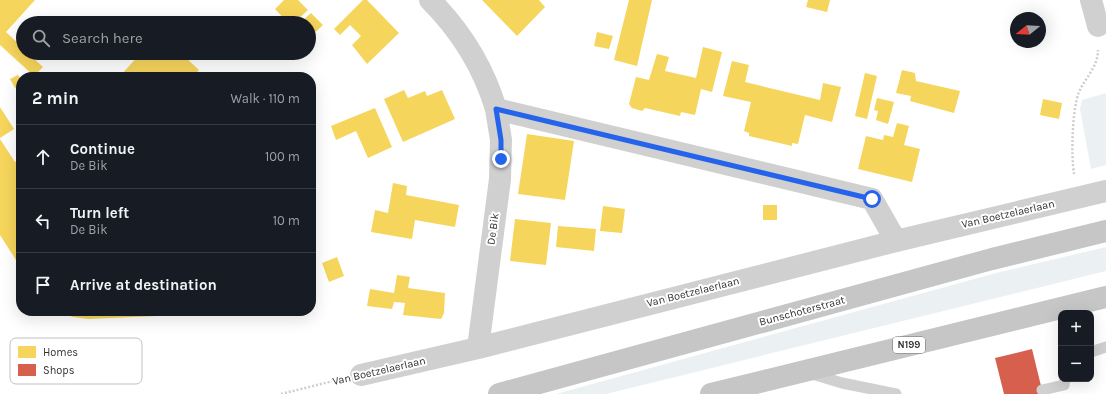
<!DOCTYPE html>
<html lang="en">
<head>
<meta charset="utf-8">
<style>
  body { margin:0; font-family:Karla,sans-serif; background:#242831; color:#f1f3f6 }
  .controls { position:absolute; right:12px; bottom:12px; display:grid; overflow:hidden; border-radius:8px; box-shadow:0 4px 16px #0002 }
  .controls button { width:36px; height:36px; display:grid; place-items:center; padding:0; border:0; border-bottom:1px solid #363941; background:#171b24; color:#f1f3f6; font:20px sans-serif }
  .compass { position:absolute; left:1010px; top:12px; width:36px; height:36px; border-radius:50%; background:#171b24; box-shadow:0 4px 16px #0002; rotate:252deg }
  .stop { position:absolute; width:12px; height:12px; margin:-9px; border:3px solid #2563eb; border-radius:50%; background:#fff }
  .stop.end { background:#2563eb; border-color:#fff; box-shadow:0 1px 4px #0008 }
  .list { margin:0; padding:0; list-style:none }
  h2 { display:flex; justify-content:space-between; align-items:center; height:52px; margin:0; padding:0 16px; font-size:17px }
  h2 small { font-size:13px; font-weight:400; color:#9ea1a6 }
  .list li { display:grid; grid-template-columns:26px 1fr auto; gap:12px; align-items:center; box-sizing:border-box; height:64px; padding:0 16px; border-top:1px solid #363941 }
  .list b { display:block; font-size:15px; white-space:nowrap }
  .list p { margin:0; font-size:13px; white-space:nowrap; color:#9ea1a6 }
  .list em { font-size:13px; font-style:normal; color:#9ea1a6 }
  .icon { flex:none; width:22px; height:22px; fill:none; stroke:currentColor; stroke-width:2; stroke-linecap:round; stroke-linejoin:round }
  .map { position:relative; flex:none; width:1106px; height:394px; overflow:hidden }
  .search { position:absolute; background:#171b24; box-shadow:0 4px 16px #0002; left:16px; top:16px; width:300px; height:44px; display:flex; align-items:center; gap:10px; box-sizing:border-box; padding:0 14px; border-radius:22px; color:#9ea1a6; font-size:15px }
  .panel { position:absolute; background:#171b24; box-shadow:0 4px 16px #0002; left:16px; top:72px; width:300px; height:244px; border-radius:16px }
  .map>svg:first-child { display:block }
</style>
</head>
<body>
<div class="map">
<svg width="1106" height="394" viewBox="0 0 1106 394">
  <rect width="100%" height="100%" fill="#fff"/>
  <path fill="#ebf1f3" d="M1106,93V165L1091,169L1080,109L1082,100Z
    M1106,247V271L606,394H556L996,273Z"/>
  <path fill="#f6d55c" d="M0,0H35L6,32L23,48V53H28L43,67L34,76L0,45Z
    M284,0H298L308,10L294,23H288L275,9Z
    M363,0H367L399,33L367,64L352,45L361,36L350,25L340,35L334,29Z
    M482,0H539L545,7L517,36Z
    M629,0H652L637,66L614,60Z
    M808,0H830L827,12L806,7Z
    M311,13L323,25L309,38V23H300Z
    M597,32L613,36L609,49L594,46Z
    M703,47L722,52L712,92L701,89L695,115L681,112L680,116L645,108L642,111L632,108L629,104L636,77L649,80L657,54L669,57L665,71L696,78Z
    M141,53H188L185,57L199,70L193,77H119Z
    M284,53H293L288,57Z
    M732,61L749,65L745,82L782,91L820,100L823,83L841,87L832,122L805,115L798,144L792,143V146L749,136V133L744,131L751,102L723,96Z
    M902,70L915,73L916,81L960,91L954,113L910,101L911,96L896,93Z
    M865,73L877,76L867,119L855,116Z
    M18,75L21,79V85L15,88L10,79Z
    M404,90L408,98L425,91L427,96L442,90L455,119L403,142L384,99Z
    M877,98L894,102L888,124L876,120L878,111L874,110Z
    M1043,99L1062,103L1059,119L1040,115Z
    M0,107L14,129L0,138Z
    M375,108L392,147L368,158L356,131L336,140L331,126Z
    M897,123L909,126L904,145L920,149L912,182L858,169L866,136L883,140L884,135L893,137Z
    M527,134L574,141L565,200L518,194Z
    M0,139L15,162L21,158V268L0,235Z
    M393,183L407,186L406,195L459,205L455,227L415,220L412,239L371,232L375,210L388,213Z
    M763,205H777V220H763Z
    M603,206L625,209L622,233L600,231Z
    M515,219L551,223L546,265L510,261Z
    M558,226L596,229L594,251L556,247Z
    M337,257L344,276L329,282L322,263Z
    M397,275L410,277L408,288L445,293L444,313L441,319L403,315L405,303L394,302L392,309L367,306L370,289L394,293Z
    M56,311H180V315L88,319L73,317Z"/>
  <path fill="#d6604d" d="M1032,349L1043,394H1004L995,358Z"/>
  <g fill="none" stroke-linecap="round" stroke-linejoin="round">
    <path stroke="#cecece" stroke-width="2.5" stroke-dasharray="2 2" stroke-linecap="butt" d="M1074,174C1071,155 1072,110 1079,92C1085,78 1098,67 1098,50
      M281,394L337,380"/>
    <path stroke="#d0d0d0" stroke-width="11" d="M1091,352L1106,347
      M809,373L842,383L896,394
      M1042,390L1064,385L1065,379"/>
    <path stroke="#d0d0d0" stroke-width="22" d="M430,0C462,32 483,66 496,109L872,199L896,241
      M1091,0L1098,26
      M478,348L500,179L501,140L496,109
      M361,375L478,348L896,241L1106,191"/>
    <path stroke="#c6c6c6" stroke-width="22" d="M499,394L992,259L1106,231
      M711,394L1106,297"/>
  </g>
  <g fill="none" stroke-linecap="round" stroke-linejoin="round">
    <path stroke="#2563eb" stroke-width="5" d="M501,159V140L496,109L872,199"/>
  </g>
  <g text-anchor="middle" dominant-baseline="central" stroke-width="4" stroke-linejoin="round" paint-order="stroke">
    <rect fill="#fff" stroke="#6f6f6f" stroke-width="1" x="893" y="337" width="32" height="16" rx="3"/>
    <g font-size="10" font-weight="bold" fill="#313131">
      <text x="909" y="345">N199</text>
    </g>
    <g font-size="11" fill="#313131" stroke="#fff">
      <text transform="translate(1008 214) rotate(-13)">Van Boetzelaerlaan</text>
      <text transform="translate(493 229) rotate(-82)">De Bik</text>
      <text transform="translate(693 292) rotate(-14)">Van Boetzelaerlaan</text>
      <text transform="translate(802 311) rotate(-15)">Bunschoterstraat</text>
      <text transform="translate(379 371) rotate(-13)">Van Boetzelaerlaan</text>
    </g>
  </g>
  <rect x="10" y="338" width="132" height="46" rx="6" fill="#fff" stroke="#c1c1c1" stroke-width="1"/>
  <rect x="18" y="346" width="18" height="12" fill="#f6d55c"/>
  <rect x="18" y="364" width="18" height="12" fill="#d6604d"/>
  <g font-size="11" fill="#313131">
    <text x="43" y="356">Homes</text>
    <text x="43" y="374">Shops</text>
  </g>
</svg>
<div class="controls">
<button>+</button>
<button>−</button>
</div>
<svg class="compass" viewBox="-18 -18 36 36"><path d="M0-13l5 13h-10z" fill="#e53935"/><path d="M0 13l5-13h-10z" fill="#9ea1a6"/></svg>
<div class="stop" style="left:872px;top:199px"></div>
<div class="stop end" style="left:501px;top:159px"></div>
<div class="search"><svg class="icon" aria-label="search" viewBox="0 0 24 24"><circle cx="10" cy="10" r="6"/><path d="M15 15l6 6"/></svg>Search here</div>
<section class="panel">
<h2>2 min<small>Walk · 110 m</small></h2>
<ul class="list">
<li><svg class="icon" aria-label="ahead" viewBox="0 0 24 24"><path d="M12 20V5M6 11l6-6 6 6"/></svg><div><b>Continue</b><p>De Bik</p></div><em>100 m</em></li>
<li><svg class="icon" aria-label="left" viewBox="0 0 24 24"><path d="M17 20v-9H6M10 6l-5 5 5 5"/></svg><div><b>Turn left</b><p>De Bik</p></div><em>10 m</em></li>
<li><svg class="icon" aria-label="arrive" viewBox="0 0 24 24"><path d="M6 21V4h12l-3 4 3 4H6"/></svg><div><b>Arrive at destination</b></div></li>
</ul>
</section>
</div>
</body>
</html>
